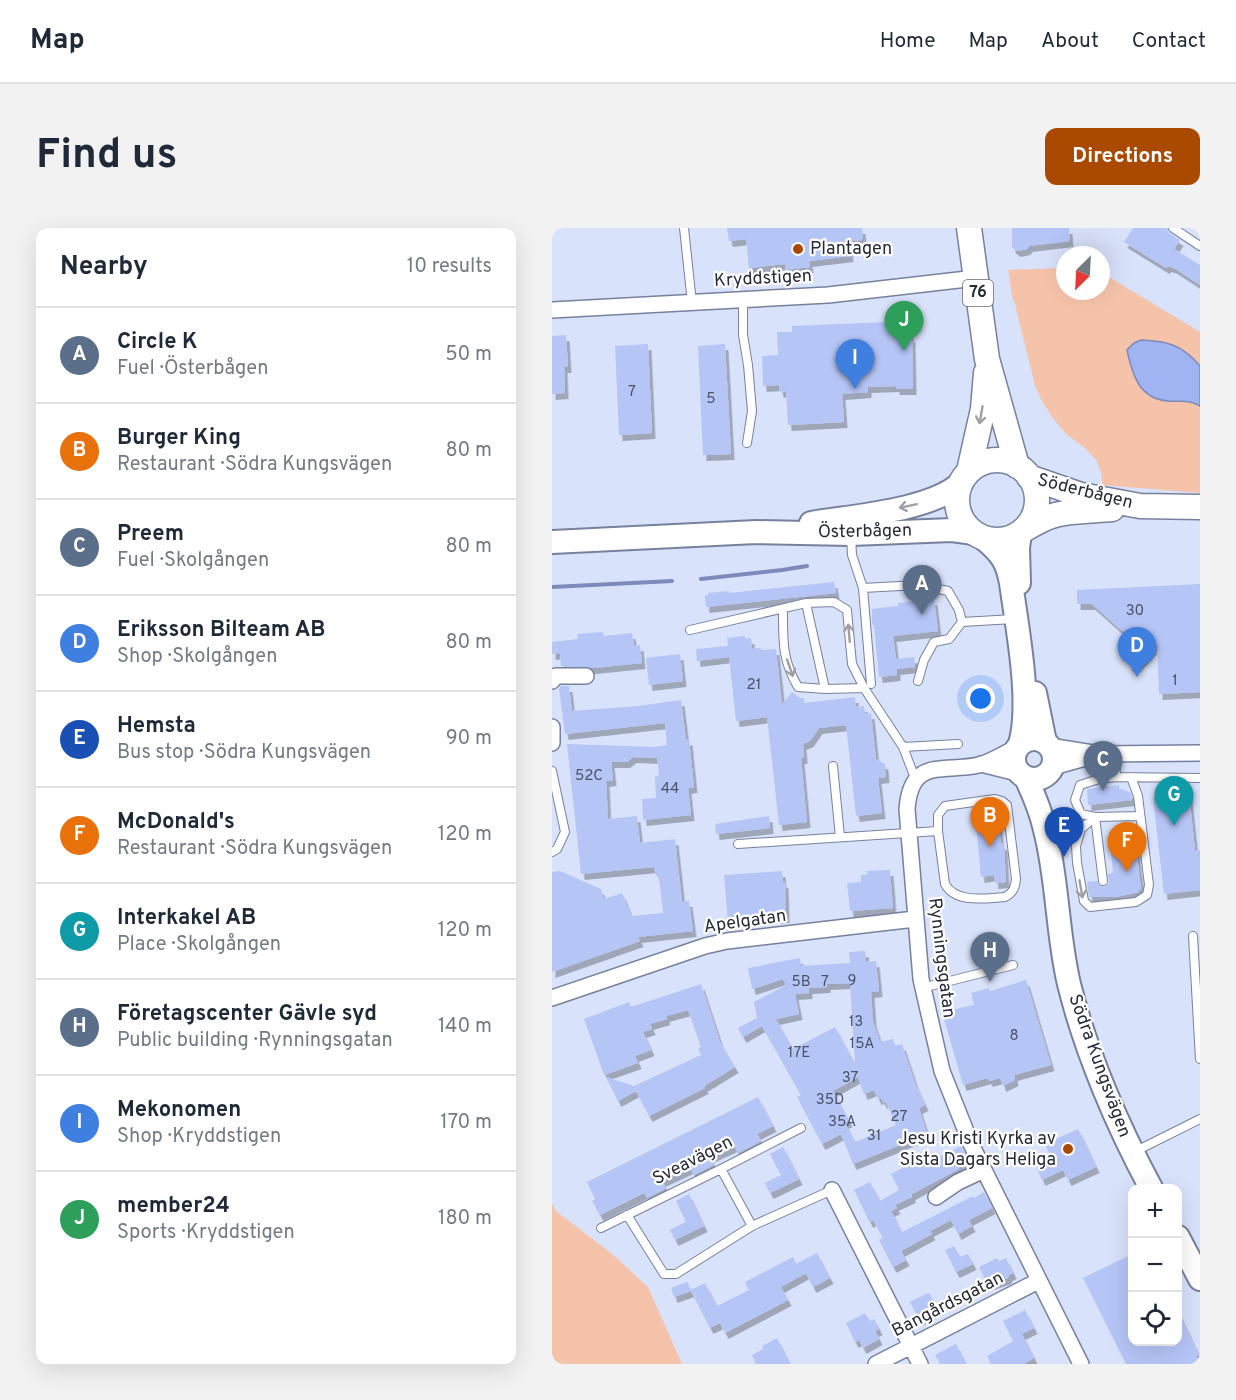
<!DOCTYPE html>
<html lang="en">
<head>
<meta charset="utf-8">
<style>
  body { margin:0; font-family:Overpass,sans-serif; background:#f2f2f3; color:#1f2937 }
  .controls { position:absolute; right:18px; bottom:18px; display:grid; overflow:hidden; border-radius:12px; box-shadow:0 6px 24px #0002 }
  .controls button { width:54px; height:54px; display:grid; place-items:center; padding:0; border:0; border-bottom:2px solid #e0e1e3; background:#fff; color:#1f2937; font:30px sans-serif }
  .compass { position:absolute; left:504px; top:18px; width:54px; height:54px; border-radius:50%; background:#fff; box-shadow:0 6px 24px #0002; rotate:204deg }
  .you { position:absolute; left:429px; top:471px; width:21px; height:21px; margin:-15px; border:4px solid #fff; border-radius:50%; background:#1a73e8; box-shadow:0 0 0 9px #1a73e833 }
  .badge { display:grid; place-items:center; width:39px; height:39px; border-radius:50%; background:#aa4900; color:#fff; font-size:20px; font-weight:700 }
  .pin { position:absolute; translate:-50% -50px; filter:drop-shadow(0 2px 3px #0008) }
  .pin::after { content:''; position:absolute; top:32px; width:21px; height:18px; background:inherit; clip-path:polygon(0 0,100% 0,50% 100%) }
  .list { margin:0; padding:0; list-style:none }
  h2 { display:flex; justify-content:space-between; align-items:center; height:78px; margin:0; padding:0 24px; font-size:26px }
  h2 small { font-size:20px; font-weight:400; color:#747a83 }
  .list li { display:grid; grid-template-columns:39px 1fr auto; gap:18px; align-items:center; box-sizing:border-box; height:96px; padding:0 24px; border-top:2px solid #e0e1e3 }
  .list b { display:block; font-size:22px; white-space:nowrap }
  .list p { margin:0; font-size:20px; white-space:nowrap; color:#747a83 }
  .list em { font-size:20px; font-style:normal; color:#747a83 }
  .icon { flex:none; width:33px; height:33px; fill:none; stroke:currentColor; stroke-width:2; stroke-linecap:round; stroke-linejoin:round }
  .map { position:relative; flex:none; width:648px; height:1136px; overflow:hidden; border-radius:12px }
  header { display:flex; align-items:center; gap:36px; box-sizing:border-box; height:84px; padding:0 30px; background:#fff; border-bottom:2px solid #e0e1e3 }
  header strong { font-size:28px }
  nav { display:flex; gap:33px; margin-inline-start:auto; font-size:21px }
  .intro { display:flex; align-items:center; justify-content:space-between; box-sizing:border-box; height:144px; padding:0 36px }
  h1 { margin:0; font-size:42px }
  .button { padding:15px 27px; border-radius:12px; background:#aa4900; color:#fff; font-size:21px; font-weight:700 }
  main { display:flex; gap:36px; padding:0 36px }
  aside { flex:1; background:#fff; border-radius:12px; box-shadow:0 6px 24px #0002 }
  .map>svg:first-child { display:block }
</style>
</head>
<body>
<header>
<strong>Map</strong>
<nav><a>Home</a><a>Map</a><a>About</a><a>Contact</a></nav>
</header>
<div class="intro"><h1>Find us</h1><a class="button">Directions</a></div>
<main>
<aside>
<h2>Nearby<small>10 results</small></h2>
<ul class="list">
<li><span class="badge" style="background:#5c6f8a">A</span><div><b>Circle K</b><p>Fuel · Österbågen</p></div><em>50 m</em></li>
<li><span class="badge" style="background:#e8710a">B</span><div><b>Burger King</b><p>Restaurant · Södra Kungsvägen</p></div><em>80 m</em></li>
<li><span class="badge" style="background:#5c6f8a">C</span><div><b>Preem</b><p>Fuel · Skolgången</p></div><em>80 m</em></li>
<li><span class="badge" style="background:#3f7fe0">D</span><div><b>Eriksson Bilteam AB</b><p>Shop · Skolgången</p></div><em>80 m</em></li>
<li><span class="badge" style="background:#1a4fb4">E</span><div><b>Hemsta</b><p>Bus stop · Södra Kungsvägen</p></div><em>90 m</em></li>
<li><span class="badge" style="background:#e8710a">F</span><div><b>McDonald's</b><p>Restaurant · Södra Kungsvägen</p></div><em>120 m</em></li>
<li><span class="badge" style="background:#0f9aa8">G</span><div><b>Interkakel AB</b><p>Place · Skolgången</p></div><em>120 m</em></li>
<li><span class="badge" style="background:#5c6f8a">H</span><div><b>Företagscenter Gävle syd</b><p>Public building · Rynningsgatan</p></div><em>140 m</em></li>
<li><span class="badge" style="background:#3f7fe0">I</span><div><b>Mekonomen</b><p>Shop · Kryddstigen</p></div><em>170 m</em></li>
<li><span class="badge" style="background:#2e9e5b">J</span><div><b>member24</b><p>Sports · Kryddstigen</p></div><em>180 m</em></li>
</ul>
</aside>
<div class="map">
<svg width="648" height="1136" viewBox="0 0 648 1136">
  <defs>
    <filter id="shadow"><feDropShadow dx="3.5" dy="6" stdDeviation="0" flood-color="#0004"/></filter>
  </defs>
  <rect width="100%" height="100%" fill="#d9e2fb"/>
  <path fill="#f5c3aa" d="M509,40H513V63H549V46H552L648,104V138C631,118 614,113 589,112L617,173L639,172L648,178V265L550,257V248L545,233L533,220L514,206L500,189L490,173L483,158L463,76C458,65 459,54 456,42Z
    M0,976L4,983L59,1025L96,1059L130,1136H0Z"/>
  <path fill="#a0b4f4" stroke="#7c8bbb" stroke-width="1.5" d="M589,112C616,113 630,117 648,138V178C636,171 629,174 616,173C587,171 580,146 575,122L582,115Z"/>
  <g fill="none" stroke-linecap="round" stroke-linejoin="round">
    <path stroke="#7c8bbb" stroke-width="4" d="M149,351L230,342L255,338
      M0,359L120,353"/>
  </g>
  <path fill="#b5c5f6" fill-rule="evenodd" filter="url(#shadow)" d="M175,0H310L311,9L309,12L296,13L298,28L257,33L258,39L233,42V36L197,40L194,11L177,13Z
    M460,0H517L518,13L477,18L475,21L465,23L460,19Z
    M581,0H615L617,5L628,12L622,21L648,37V57L622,40L616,38L614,40L572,14Z
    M358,93V109L360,108L361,161H344V158L316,159V164L290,166L292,194L236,197L234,163L228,164L227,157L211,158L210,128L226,127L225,104H240V98Z
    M14,107L16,139H12L13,165L0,166V108Z
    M96,116L100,205L67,207L63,118Z
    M173,116L179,226L151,227L146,118Z
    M282,354L284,365L154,379L153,368L156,367V365L177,363V365Z
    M648,356V464L607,466L605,417L582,441L576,436L589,420L540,376H525V362Z
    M382,371L386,403L341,408L344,431L362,429L363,439L345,441V447L327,449L322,397H320V381L346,378V375Z
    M51,404L52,408L80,405L82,418L88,417L90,435L41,440L9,438L8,425L0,426V414L26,411L25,406Z
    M193,408V411L199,410L200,421L209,420V422L224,421L230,476L240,464L248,470H252V475L303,469L304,479L312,478L313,486L319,485L324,531L333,536L334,549L326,550L330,585L304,588L294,497L267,500L258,513L251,516L252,530H249L255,594L227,597L215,489L184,493L177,429L145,433L144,421L176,418L175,410Z
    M128,426L131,453L97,457L94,430Z
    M9,458H17L20,483L86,478L129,472L134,512L137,511L142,559L136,560L139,587L91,592L90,571L104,570L103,549L107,548L105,530L81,529L75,534H59L61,552L54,553L56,591L85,588L88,615L123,611L130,673H137L141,703L86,709L88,713L0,744V644L8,643L49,661L52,671L70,665L79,688L111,685L107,648H104L102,639L29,646L15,516L103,519L115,517L113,495L13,506L7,460Z
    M567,557V560L579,565L580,572L536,577L535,561Z
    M637,566L643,623L648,622V662L612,666L601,570Z
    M217,588L218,600L164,606L163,596Z
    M446,592L449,615L452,617L454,654L443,655L442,647L429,649L424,595Z
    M584,620L589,661L587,662V664L564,669H537L535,654L545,653L547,657L552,659L557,655L556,646L561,645L559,622Z
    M338,642L341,680L298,683L295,655L309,654V647L316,646L314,643Z
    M230,643L231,654H233L234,689L176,694L172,647Z
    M313,723L314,734L324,733L327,763L319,764L321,793L328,814L341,811L343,818L350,816L363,855L373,877L367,880L375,906L301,936L289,906L270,916L245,869L249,867L210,798L191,809L186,800L205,790L202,774L234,757L231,751L200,761L196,740L248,730L249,738L298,735L297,724ZM298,755L303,836L283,799L241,821L224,791L247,786L243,766L257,765V760L275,759V756ZM306,849L312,866L322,862L326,871L329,870L332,875L334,874L344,897L303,914L293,895L297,893L281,863Z
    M474,752L499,837L462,847L463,852L451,858L448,850L437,853L436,850L411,857L390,784L422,777L419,765L437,760L438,763Z
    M149,756L168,814L183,839L152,858L153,860L97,888L84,863L66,873L54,849L82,858L149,827L146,820L149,819L136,782L114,788L115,791L98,796L100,801L91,804L99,822L83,828L86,835L52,847L32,791L77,774L79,779Z
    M206,869L221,898L205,906L209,913L186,925L182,918L158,929L161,937L142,947L138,940L110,953L114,960L95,970L92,965L48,987L40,973L43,971L35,954Z
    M526,901L544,939L516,952L511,942L490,952L482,934L498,927L493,916Z
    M409,918L417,934L406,940L407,941L360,966V969L343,977L345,980L339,983L348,1001L350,1004L421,968L422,970L432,964L440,980L417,992L420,998L406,1006L399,992L378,1003L380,1006L349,1023L354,1032L341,1039L327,1012L331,1010L321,992L318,994L316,991L302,962L318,954L328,973L347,962L339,946L382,924L385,930Z
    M231,919L247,951L218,965L213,955L229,947L218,926Z
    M137,966L152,998L123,1012L118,1002L134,994L124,973Z
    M402,1018L408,1029L416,1026L421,1036L404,1044L393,1022Z
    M265,1025L278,1050L261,1059L254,1045L229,1059L236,1072L173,1105L168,1095L158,1100L139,1063L122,1069L119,1060L135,1054L139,1062L153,1055L165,1078L197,1062L193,1054L241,1029L244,1036Z
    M580,1026V1113H626V1083L647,1127L644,1128L646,1132L638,1136H574L531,1050Z
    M445,1030L447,1033L454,1030L461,1045L457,1047L456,1050L439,1056L436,1049L433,1051L427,1039Z
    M376,1065L378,1066L385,1080L384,1083L367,1092L358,1074Z
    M473,1082L482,1100L470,1106L482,1130L471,1136H439L435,1128L461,1113L451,1093Z
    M313,1085L318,1093L322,1091L327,1101L323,1103L327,1111L311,1120L307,1112L303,1114L294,1095Z
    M225,1110L238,1136H204L200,1127L211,1121L210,1118Z
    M404,1116L414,1136H388L383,1127Z"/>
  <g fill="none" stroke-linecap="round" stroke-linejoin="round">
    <defs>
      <path id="service" d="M132,0L140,75
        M621,0L648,18
        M191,72V107L196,137L200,183L195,215
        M299,307L300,327L311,360L319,456
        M311,360L366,357L396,363L407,382L410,394L397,411L382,414L372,432L366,453
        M254,375L273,461
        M231,382C231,413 230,432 246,459L273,461L312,460
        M410,394L462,391
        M138,402L254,375L282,374L295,382L300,436L312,460L351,519
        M563,526L564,549L648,550
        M281,538L288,609
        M0,543L13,604L5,621L0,624
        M579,549L586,568L597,657L595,667L584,674L538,679L532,673L525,635L524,618L529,601L543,589L588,588
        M363,550L351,519L406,516
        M186,616L386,603L393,656C404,676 434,670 453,669C461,665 463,660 464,651L455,577L450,573L443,571L393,578L386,587V603
        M551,653L543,589L529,586L523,572L528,557L547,551L564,549
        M641,708L648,831
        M370,760L461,737
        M584,923L648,891
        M169,941L200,998
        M75,987L112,1046H124L200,998L280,962
        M49,1000L169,941L249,900"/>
      <path id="minor" d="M0,82L276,67L424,50
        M0,453L4,448H34
        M0,499V515
        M497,518L547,526L648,525
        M466,519C454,524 440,534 427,537C390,545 359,529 355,581L369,751L390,843L419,916L529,1136
        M429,536L469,546
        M501,539L544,527
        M0,770L153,718L175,713L363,691
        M280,962L368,1136
        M384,969L406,954L432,942
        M324,1136L486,1053"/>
      <path id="secondary" d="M259,295C300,288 378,283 409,255
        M431,310C449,325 455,333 459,355C465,399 480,475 468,516
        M0,314L204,304L299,306L400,302L422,305
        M467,355L466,320L468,305
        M483,465L493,514
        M462 531a20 20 0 1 1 40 0a20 20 0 1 1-40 0Z
        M474,550C482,567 489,584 493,602C506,652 505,706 517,756C534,825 566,899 599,960
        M626,1009L648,1051"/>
      <path id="primary" d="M417,0L435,131L465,238
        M405 272a40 40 0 1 1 80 0a40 40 0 1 1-80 0Z
        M417,243L431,181L434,145
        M477,249L529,267L588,278L648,279
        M473,301C480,297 487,293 494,290C515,282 539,283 560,281"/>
    </defs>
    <use href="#service" stroke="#77819e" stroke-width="10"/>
    <use href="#minor" stroke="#77819e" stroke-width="18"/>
    <use href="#secondary" stroke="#77819e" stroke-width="26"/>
    <use href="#primary" stroke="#77819e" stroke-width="27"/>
    <use href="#service" stroke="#fff" stroke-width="8"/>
    <use href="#minor" stroke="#fff" stroke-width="15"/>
    <use href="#secondary" stroke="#fff" stroke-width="22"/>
    <use href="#primary" stroke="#fff" stroke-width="24"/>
  </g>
  <defs><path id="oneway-shaft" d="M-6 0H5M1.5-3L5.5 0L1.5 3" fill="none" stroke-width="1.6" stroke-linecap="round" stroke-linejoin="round" transform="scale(1.5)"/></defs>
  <g stroke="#9ea0a5">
    <use href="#oneway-shaft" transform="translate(429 187) rotate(100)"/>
    <use href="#oneway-shaft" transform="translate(356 278) rotate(168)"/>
    <use href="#oneway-shaft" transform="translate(297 405) rotate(-95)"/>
    <use href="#oneway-shaft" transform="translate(238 440) rotate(71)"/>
    <use href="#oneway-shaft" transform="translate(529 661) rotate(80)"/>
  </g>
  <g fill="#aa4900" stroke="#fff" stroke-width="2">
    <circle cx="246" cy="21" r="6"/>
    <circle cx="516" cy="921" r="6"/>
  </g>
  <g text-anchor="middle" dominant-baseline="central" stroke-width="4.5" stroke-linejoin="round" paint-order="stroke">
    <g font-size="15" fill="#4a5267">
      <text x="80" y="164">7</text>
      <text x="159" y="171">5</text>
      <text x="583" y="383">30</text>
      <text x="623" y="453">1</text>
      <text x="202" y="457">21</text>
      <text x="37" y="548">52C</text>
      <text x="118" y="561">44</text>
      <text x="300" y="753">9</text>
      <text x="249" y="754">5B</text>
      <text x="273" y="754">7</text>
      <text x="304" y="794">13</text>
      <text x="462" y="808">8</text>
      <text x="310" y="816">15A</text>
      <text x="247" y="825">17E</text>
      <text x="298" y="850">37</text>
      <text x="278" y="872">35D</text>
      <text x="347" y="889">27</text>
      <text x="290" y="894">35A</text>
      <text x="322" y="908">31</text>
    </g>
    <rect fill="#fff" stroke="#686b73" stroke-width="1.5" x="411" y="52" width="30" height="26" rx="4.5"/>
    <g font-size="16" font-weight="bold" fill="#272b37">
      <text x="426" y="65">76</text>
    </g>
    <g font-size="18" fill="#272b37" stroke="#fff" text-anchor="start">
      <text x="258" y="21">Plantagen</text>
      <text x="504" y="911" text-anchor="end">Jesu Kristi Kyrka av<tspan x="504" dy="21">Sista Dagars Heliga</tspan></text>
    </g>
    <g font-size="18" fill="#272b37" stroke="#fff">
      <text transform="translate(211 51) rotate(-3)">Kryddstigen</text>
      <text transform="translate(533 264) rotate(14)">Söderbågen</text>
      <text transform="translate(313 304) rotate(-1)">Österbågen</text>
      <text transform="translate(193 694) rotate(-8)">Apelgatan</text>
      <text transform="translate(389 730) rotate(83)">Rynningsgatan</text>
      <text transform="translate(547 838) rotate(70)">Södra Kungsvägen</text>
      <text transform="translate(141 933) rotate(-27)">Sveavägen</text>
      <text transform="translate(396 1077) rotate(-27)">Bangårdsgatan</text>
    </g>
  </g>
</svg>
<div class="controls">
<button>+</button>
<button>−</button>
<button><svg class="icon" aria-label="locate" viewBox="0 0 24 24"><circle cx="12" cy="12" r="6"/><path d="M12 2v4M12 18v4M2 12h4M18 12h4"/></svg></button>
</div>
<svg class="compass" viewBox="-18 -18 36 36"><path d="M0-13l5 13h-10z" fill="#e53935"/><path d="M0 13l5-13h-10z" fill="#747a83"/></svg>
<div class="you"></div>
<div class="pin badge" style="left:370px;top:387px;background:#5c6f8a">A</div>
<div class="pin badge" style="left:438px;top:619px;background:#e8710a">B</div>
<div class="pin badge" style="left:551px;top:563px;background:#5c6f8a">C</div>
<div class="pin badge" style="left:585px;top:449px;background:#3f7fe0">D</div>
<div class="pin badge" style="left:512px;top:629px;background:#1a4fb4">E</div>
<div class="pin badge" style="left:575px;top:644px;background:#e8710a">F</div>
<div class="pin badge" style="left:622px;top:598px;background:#0f9aa8">G</div>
<div class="pin badge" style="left:438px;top:754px;background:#5c6f8a">H</div>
<div class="pin badge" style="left:303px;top:161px;background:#3f7fe0">I</div>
<div class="pin badge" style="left:352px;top:123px;background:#2e9e5b">J</div>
</div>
</main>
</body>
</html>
